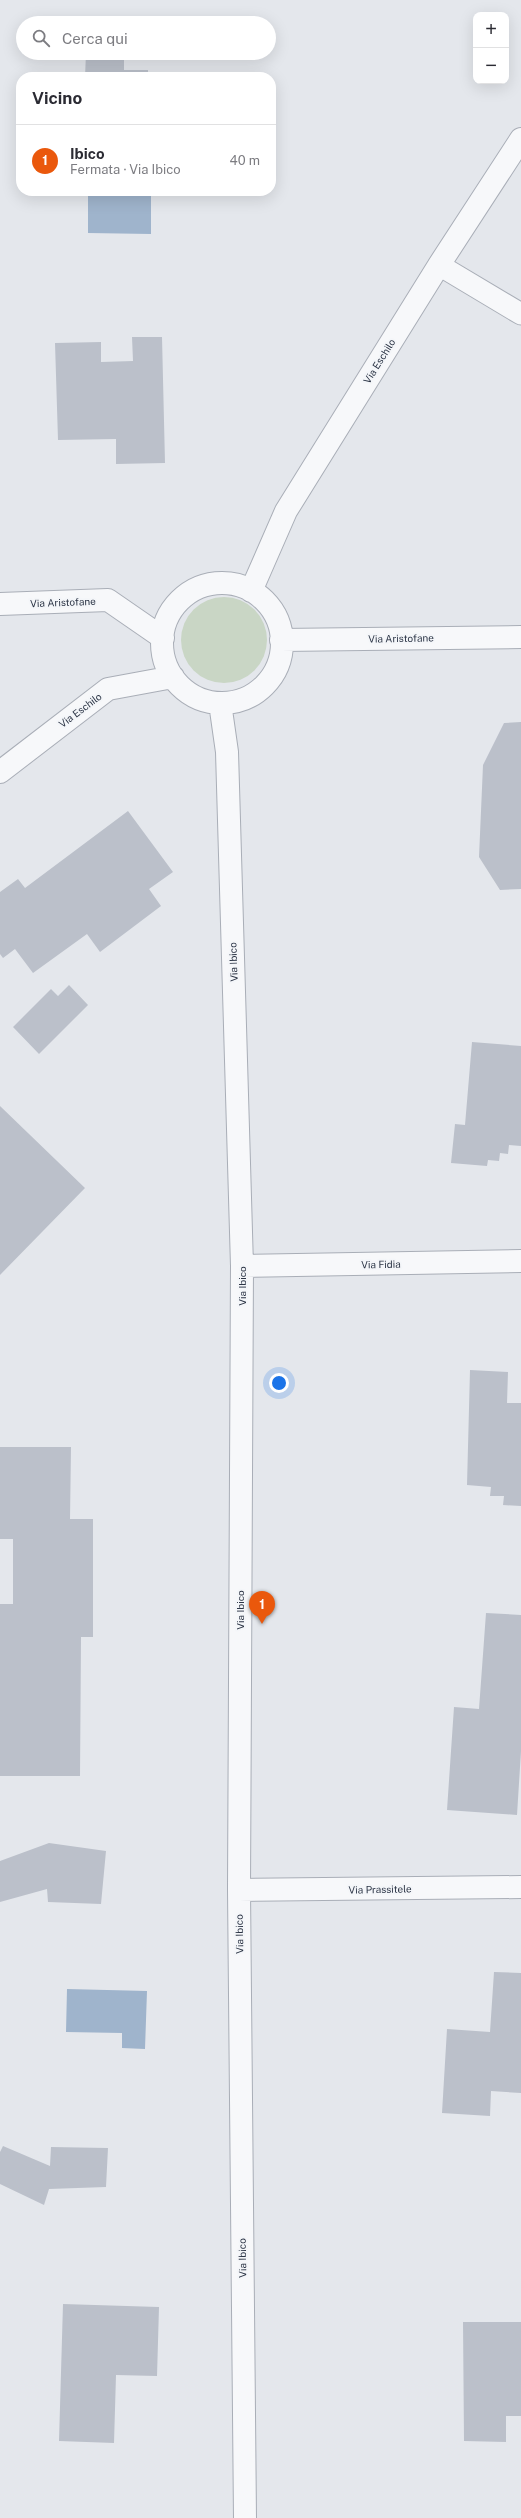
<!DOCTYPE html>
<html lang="it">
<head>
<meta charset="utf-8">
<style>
  body { margin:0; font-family:"Public Sans",sans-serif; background:#f2f2f3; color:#2b2b33 }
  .controls { position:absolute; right:12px; top:12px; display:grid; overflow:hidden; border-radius:8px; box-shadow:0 4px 16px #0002 }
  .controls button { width:36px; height:36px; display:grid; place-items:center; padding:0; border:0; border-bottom:1px solid #e1e1e2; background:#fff; color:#2b2b33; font:20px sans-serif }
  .you { position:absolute; left:279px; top:1383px; width:14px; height:14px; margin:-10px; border:3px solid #fff; border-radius:50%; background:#1a73e8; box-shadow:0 0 0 6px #1a73e833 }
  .badge { display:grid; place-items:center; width:26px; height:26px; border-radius:50%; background:#ea580c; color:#fff; font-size:13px; font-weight:700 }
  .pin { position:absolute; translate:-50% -33px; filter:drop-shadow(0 1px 2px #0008) }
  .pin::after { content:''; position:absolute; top:21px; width:14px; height:12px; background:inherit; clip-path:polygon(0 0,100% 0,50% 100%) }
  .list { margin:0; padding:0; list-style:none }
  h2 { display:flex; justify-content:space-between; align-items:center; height:52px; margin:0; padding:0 16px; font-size:17px }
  h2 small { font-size:13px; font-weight:400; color:#7c7c81 }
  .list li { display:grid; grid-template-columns:26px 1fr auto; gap:12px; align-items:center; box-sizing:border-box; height:72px; padding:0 16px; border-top:1px solid #e1e1e2 }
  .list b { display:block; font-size:15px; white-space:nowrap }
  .list p { margin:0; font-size:13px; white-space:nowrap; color:#7c7c81 }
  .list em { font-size:13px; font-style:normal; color:#7c7c81 }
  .icon { flex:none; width:22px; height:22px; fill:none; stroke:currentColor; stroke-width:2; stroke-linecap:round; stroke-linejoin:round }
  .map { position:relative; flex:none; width:521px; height:2518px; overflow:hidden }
  .search { position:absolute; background:#fff; box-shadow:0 4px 16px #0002; left:16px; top:16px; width:260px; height:44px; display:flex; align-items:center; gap:10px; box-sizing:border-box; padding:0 14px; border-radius:22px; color:#7c7c81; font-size:15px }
  .panel { position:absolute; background:#fff; box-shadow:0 4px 16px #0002; left:16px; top:72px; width:260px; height:124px; border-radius:16px }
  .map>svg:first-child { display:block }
</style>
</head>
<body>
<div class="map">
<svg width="521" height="2518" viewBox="0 0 521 2518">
  <rect width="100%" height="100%" fill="#e4e7ec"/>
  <path fill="#c9d6c5" d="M181 640a43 43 0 1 1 86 0a43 43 0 1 1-86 0Z"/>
  <path fill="#9fb4cc" d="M88,195L151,196V234L88,233Z
    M67,1989L147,1991L145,2049L122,2048V2033L66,2032Z"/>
  <path fill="#bbc0ca" d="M86,53H124V70H148V77H85Z
    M132,337H162L165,463L116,464V439L58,440L55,343L101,342V362L133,361Z
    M521,722V889L500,890L479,857L483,765L504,723Z
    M128,811L173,872L149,889L161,906L100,952L87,934L33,973L15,949L3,958L0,954V892L18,879L25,888Z
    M69,985L88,1005L39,1054L13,1027L51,989L58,996Z
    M472,1042L521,1046V1146L509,1145L508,1154L500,1153L499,1161L488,1160L487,1166L451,1163L455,1124L465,1125Z
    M0,1106L85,1188L0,1275Z
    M470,1370L508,1372L507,1403H521V1506L503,1505L504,1496H490L491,1487L467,1485Z
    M0,1447H71L70,1519H93V1637H81L80,1776H0V1604H13V1539H0Z
    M486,1613L521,1615V1751L517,1815L447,1810L454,1707L479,1709Z
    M49,1843L106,1851L101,1904L48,1902L47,1889L0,1902V1861Z
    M494,1972L521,1973V2093L491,2091L490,2116L442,2113L447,2029L490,2032Z
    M3,2146L50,2166L51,2147L108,2148L106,2187L49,2189L44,2205L0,2184V2152Z
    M63,2304L159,2307L157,2376L116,2375L114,2443L59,2441Z
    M463,2322H521V2416H506V2442L464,2441Z"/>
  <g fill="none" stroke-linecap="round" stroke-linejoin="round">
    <defs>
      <path id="lane" d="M439,265L521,314"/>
      <path id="street" d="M162 643a60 60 0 1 1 120 0a60 60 0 1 1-120 0Z
        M251,591L286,511L439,265L521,139
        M0,604L108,600L163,638
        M281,640L521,637
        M220,703L227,752L242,1266L239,1890L245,2518
        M0,772L108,689L173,677
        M242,1266L521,1261
        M239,1890L521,1887"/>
    </defs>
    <use href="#lane" stroke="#a9aeb7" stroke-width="23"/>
    <use href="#street" stroke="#a9aeb7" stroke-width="24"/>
    <use href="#lane" stroke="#f7f8fa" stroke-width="21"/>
    <use href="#street" stroke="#f7f8fa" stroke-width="22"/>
  </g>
  <g text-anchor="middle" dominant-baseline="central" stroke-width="4" stroke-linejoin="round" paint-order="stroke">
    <g font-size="10" fill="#2b3445" stroke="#f4f6f9">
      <text transform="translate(379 361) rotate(-58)">Via Eschilo</text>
      <text transform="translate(63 602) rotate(-2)">Via Aristofane</text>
      <text transform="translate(401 638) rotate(-1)">Via Aristofane</text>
      <text transform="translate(80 710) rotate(-37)">Via Eschilo</text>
      <text transform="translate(233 962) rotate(-92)">Via Ibico</text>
      <text transform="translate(381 1264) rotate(-1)">Via Fidia</text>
      <text transform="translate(242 1286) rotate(-90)">Via Ibico</text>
      <text transform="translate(240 1610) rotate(-90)">Via Ibico</text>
      <text transform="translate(380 1889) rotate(-1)">Via Prassitele</text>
      <text transform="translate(239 1934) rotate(-91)">Via Ibico</text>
      <text transform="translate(242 2258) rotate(-91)">Via Ibico</text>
    </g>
  </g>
</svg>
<div class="controls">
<button>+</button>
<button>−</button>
</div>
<div class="you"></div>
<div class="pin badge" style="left:262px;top:1624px">1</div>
<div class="search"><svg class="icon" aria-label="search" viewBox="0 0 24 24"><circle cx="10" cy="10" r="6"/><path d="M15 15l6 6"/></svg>Cerca qui</div>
<section class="panel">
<h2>Vicino<small></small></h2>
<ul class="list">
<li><span class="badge">1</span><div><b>Ibico</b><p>Fermata · Via Ibico</p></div><em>40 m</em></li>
</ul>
</section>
</div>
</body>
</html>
